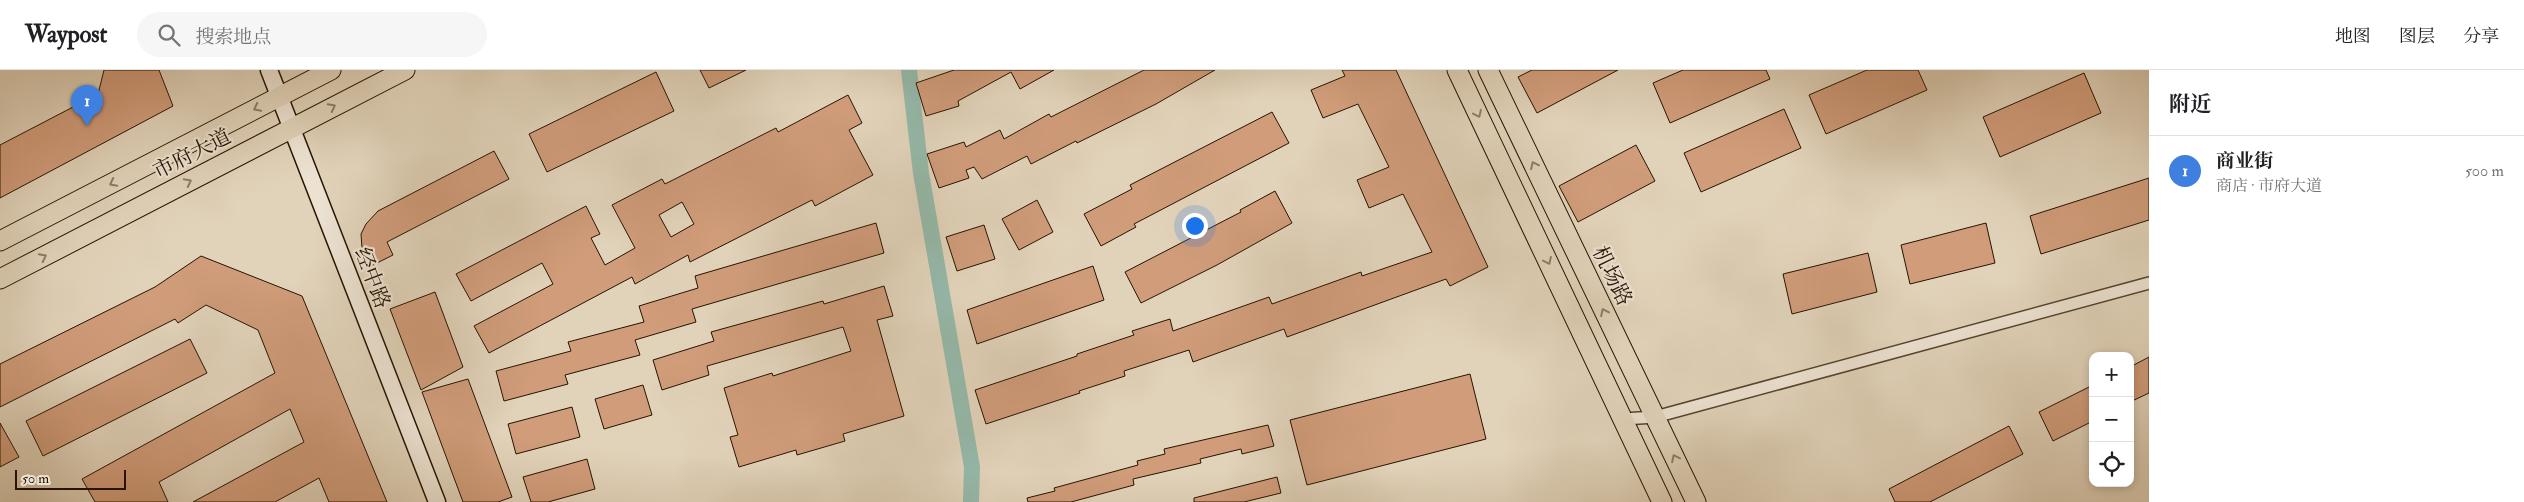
<!DOCTYPE html>
<html lang="zh">
<head>
<meta charset="utf-8">
<style>
  body { margin:0; font-family:"IM FELL Double Pica","Noto Serif SC",serif; background:#f6f6f6; color:#202124 }
  .controls { position:absolute; right:15px; bottom:15px; display:grid; overflow:hidden; border-radius:10px; box-shadow:0 2px 8px #0003 }
  .controls button { width:45px; height:45px; display:grid; place-items:center; padding:0; border:0; border-bottom:1px solid #e0e0e0; background:#fff; color:#202124; font:25px sans-serif }
  .scale { position:absolute; left:15px; bottom:12px; width:111px; box-sizing:border-box; padding-left:5px; border:2px solid #261400; border-top:0; font-size:14px; line-height:18px; white-space:nowrap; color:#261400; -webkit-text-stroke:4px #ece2d2; paint-order:stroke }
  .you { position:absolute; left:1194px; top:155px; width:18px; height:18px; margin:-12px; border:4px solid #fff; border-radius:50%; background:#1a73e8; box-shadow:0 0 0 8px #1a73e833 }
  .badge { display:grid; place-items:center; width:32px; height:32px; border-radius:50%; background:#b45309; color:#fff; font-size:16px; font-weight:700 }
  .pin { position:absolute; translate:-50% -41px; filter:drop-shadow(0 1px 2px #0008) }
  .pin::after { content:''; position:absolute; top:26px; width:18px; height:15px; background:inherit; clip-path:polygon(0 0,100% 0,50% 100%) }
  .list { margin:0; padding:0; list-style:none }
  h2 { display:flex; justify-content:space-between; align-items:center; height:65px; margin:0; padding:0 20px; font-size:21px }
  h2 small { font-size:16px; font-weight:400; color:#757577 }
  .list li { display:grid; grid-template-columns:32px 1fr auto; gap:15px; align-items:center; box-sizing:border-box; height:70px; padding:0 20px; border-top:1px solid #e0e0e0 }
  .list b { display:block; font-size:19px; white-space:nowrap }
  .list p { margin:0; font-size:16px; white-space:nowrap; color:#757577 }
  .list em { font-size:16px; font-style:normal; color:#757577 }
  .icon { flex:none; width:28px; height:28px; fill:none; stroke:currentColor; stroke-width:2; stroke-linecap:round; stroke-linejoin:round }
  .map { position:relative; flex:none; width:2149px; height:432px; overflow:hidden }
  header { display:flex; align-items:center; gap:30px; box-sizing:border-box; height:70px; padding:0 25px; background:#fff; border-bottom:1px solid #e0e0e0 }
  header strong { font-size:24px }
  nav { display:flex; gap:28px; margin-inline-start:auto; font-size:18px }
  .search { width:350px; height:45px; background:#f6f6f6; display:flex; align-items:center; gap:12px; box-sizing:border-box; padding:0 18px; border-radius:28px; color:#757577; font-size:19px }
  main { display:flex }
  aside { flex:1; background:#fff }
  .map>svg:first-child { display:block }
</style>
</head>
<body>
<header>
<strong>Waypost</strong>
<div class="search"><svg class="icon" aria-label="search" viewBox="0 0 24 24"><circle cx="10" cy="10" r="6"/><path d="M15 15l6 6"/></svg>搜索地点</div>
<nav><a>地图</a><a>图层</a><a>分享</a></nav>
</header>
<main>
<div class="map">
<svg width="2149" height="432" viewBox="0 0 2149 432">
  <rect width="100%" height="100%" fill="#e1d3ba"/>
  <filter id="stains"><feTurbulence type="fractalNoise" baseFrequency=".004" numOctaves="4"/><feColorMatrix values="0 0 0 0 .2 0 0 0 0 .09 0 0 0 0 .02 0 0 0 .5 -.17"/></filter>
  <radialGradient id="worn" r=".72"><stop offset=".6" stop-color="#630" stop-opacity="0"/><stop offset="1" stop-color="#630" stop-opacity=".3"/></radialGradient>
  <g fill="none" stroke-linecap="round" stroke-linejoin="round">
    <path stroke="#95b9aa" stroke-width="16" d="M909,0L921,103L972,397L971,432"/>
  </g>
  <path fill="#d09c7a" stroke="#261400" fill-rule="evenodd" d="M104,0H159L173,36L0,128V75L98,24Z
    M700,0H746L709,18Z
    M954,0H1054L1020,19L1011,2L958,31L959,36L926,46L916,13Z
    M1144,0H1215L1156,34L1077,73L1076,71L1031,94L1027,86L982,109L974,97L966,100L969,108L939,118L927,84L964,72L966,77L1000,60L1004,69L1049,44L1051,47Z
    M1342,0H1396L1488,197L1450,216L1446,209L1287,267L1284,259L1193,292L1189,280L1124,301L1125,306L1079,321L1080,323L986,354L975,320L1077,286V284L1134,265L1132,261L1170,249L1173,261L1269,227L1272,234L1361,202L1362,206L1432,182L1403,124L1369,138L1357,110L1389,97L1358,34L1323,48L1311,20L1345,6Z
    M1532,0H1618L1537,43L1518,7Z
    M1683,0H1766L1770,9L1670,53L1653,13Z
    M1867,0H1918L1927,20L1826,64L1809,25Z
    M656,2L674,41L547,102L529,64Z
    M2084,3L2101,43L2000,87L1983,47Z
    M848,25L862,53L849,60L873,105L815,136L812,130L690,192L688,185L635,214L632,207L489,283L474,256L553,214L542,193L471,231L456,204L586,136L600,164L591,168L605,195L635,178L612,135L662,109L665,114L776,58L778,62ZM682,132L694,154L671,167L659,145Z
    M1784,39L1801,78L1701,122L1684,83Z
    M1272,42L1289,73L1134,154L1136,157L1101,176L1084,144L1132,119L1130,115Z
    M1636,75L1655,111L1578,152L1559,116Z
    M494,81L509,109L387,172L393,185L371,196L362,178L361,164L366,154L378,141Z
    M2149,108V150L2041,184L2030,146Z
    M1275,121L1292,153L1217,195L1141,233L1125,202L1241,142L1240,140Z
    M1037,130L1053,162L1019,180L1002,149Z
    M876,153L884,183L692,239L696,252L635,270L640,285L565,305L568,314L504,331L496,301L571,281L568,272L644,252L639,236L698,218L695,206Z
    M1986,153L1995,193L1910,214L1901,175Z
    M984,155L995,189L957,201L946,167Z
    M1868,183L1877,222L1792,244L1783,204Z
    M201,186L302,226L387,432H329L319,408L275,432H193L304,372L290,339L159,412L168,432H95L82,409L275,303L258,260L206,235L178,253L175,249L0,337V294L155,217Z
    M1093,196L1104,230L977,274L967,240Z
    M884,216L893,246L877,250L904,346L843,364L845,371L797,385L796,380L739,397L730,367L738,365L724,318L772,303L773,306L851,281L843,257L707,296L709,305L662,320L653,290L714,271L711,262L823,231L824,234Z
    M435,222L463,297L421,320L390,239Z
    M190,269L207,303L43,386L26,351Z
    M2149,287V323L2130,332V297Z
    M1470,304L1486,369L1307,415L1290,350Z
    M468,309L512,427L498,432H463L422,322Z
    M643,315L652,345L604,359L595,329Z
    M2093,315V351L2053,371L2039,342Z
    M572,337L580,367L516,384L508,354Z
    M0,353L19,387L0,397Z
    M1268,355L1274,376L1242,384L1241,379L1200,389L1201,393L1133,409L1134,415L1071,432H1028L1027,428L1055,421L1054,418L1138,395L1137,391L1165,384L1164,379Z
    M2009,356L2023,384L1930,432H1895L1889,419Z
    M587,389L595,419L548,432H531L523,407Z
    M1277,407L1281,423L1244,432H1194V428Z"/>
  <g fill="none" stroke-linecap="round" stroke-linejoin="round">
    <defs>
      <path id="minor" d="M1623,349L1655,347L2149,213"/>
      <path id="secondary" d="M269,0L437,432"/>
      <path id="primary" d="M1457,0L1662,432
        M1488,0L1696,432
        M0,171L331,0
        M0,209L405,0"/>
    </defs>
    <use href="#minor" stroke="#55442e" stroke-width="14"/>
    <use href="#secondary" stroke="#261400" stroke-width="19"/>
    <use href="#primary" stroke="#261400" stroke-width="21"/>
    <use href="#minor" stroke="#ece2d2" stroke-width="11"/>
    <use href="#secondary" stroke="#ece2d2" stroke-width="16"/>
    <use href="#primary" stroke="#e1d3ba" stroke-width="19"/>
  </g>
  <defs><path id="oneway-chevron" d="M-2-3.5L2.5 0L-2 3.5" fill="none" stroke-width="1.6" stroke-linecap="round" stroke-linejoin="round" transform="scale(1.25)"/></defs>
  <g stroke="#8d7d66">
    <use href="#oneway-chevron" transform="translate(332 37) rotate(-27)"/>
    <use href="#oneway-chevron" transform="translate(257 38) rotate(153)"/>
    <use href="#oneway-chevron" transform="translate(1478 44) rotate(65)"/>
    <use href="#oneway-chevron" transform="translate(1534 95) rotate(-116)"/>
    <use href="#oneway-chevron" transform="translate(188 112) rotate(-27)"/>
    <use href="#oneway-chevron" transform="translate(113 113) rotate(153)"/>
    <use href="#oneway-chevron" transform="translate(43 187) rotate(-27)"/>
    <use href="#oneway-chevron" transform="translate(1548 191) rotate(65)"/>
    <use href="#oneway-chevron" transform="translate(1604 242) rotate(-116)"/>
    <use href="#oneway-chevron" transform="translate(1675 388) rotate(-116)"/>
  </g>
  <g text-anchor="middle" dominant-baseline="central" stroke-width="4.5" stroke-linejoin="round" paint-order="stroke">
    <g font-size="21" fill="#261400" stroke="#ece2d2">
      <text transform="translate(192 84) rotate(-27)">市府大道</text>
      <text transform="translate(1612 206) rotate(64)">机场路</text>
      <text transform="translate(372 208) rotate(69)">经中路</text>
    </g>
  </g>
  <rect width="100%" height="100%" filter="url(#stains)"/>
  <rect width="100%" height="100%" fill="url(#worn)"/>
</svg>
<div class="controls">
<button>+</button>
<button>−</button>
<button><svg class="icon" aria-label="locate" viewBox="0 0 24 24"><circle cx="12" cy="12" r="6"/><path d="M12 2v4M12 18v4M2 12h4M18 12h4"/></svg></button>
</div>
<div class="scale">50 m</div>
<div class="you"></div>
<div class="pin badge" style="left:87px;top:56px;background:#3f7fe0">1</div>
</div>
<aside>
<h2>附近<small></small></h2>
<ul class="list">
<li><span class="badge" style="background:#3f7fe0">1</span><div><b>商业街</b><p>商店 · 市府大道</p></div><em>500 m</em></li>
</ul>
</aside>
</main>
</body>
</html>
